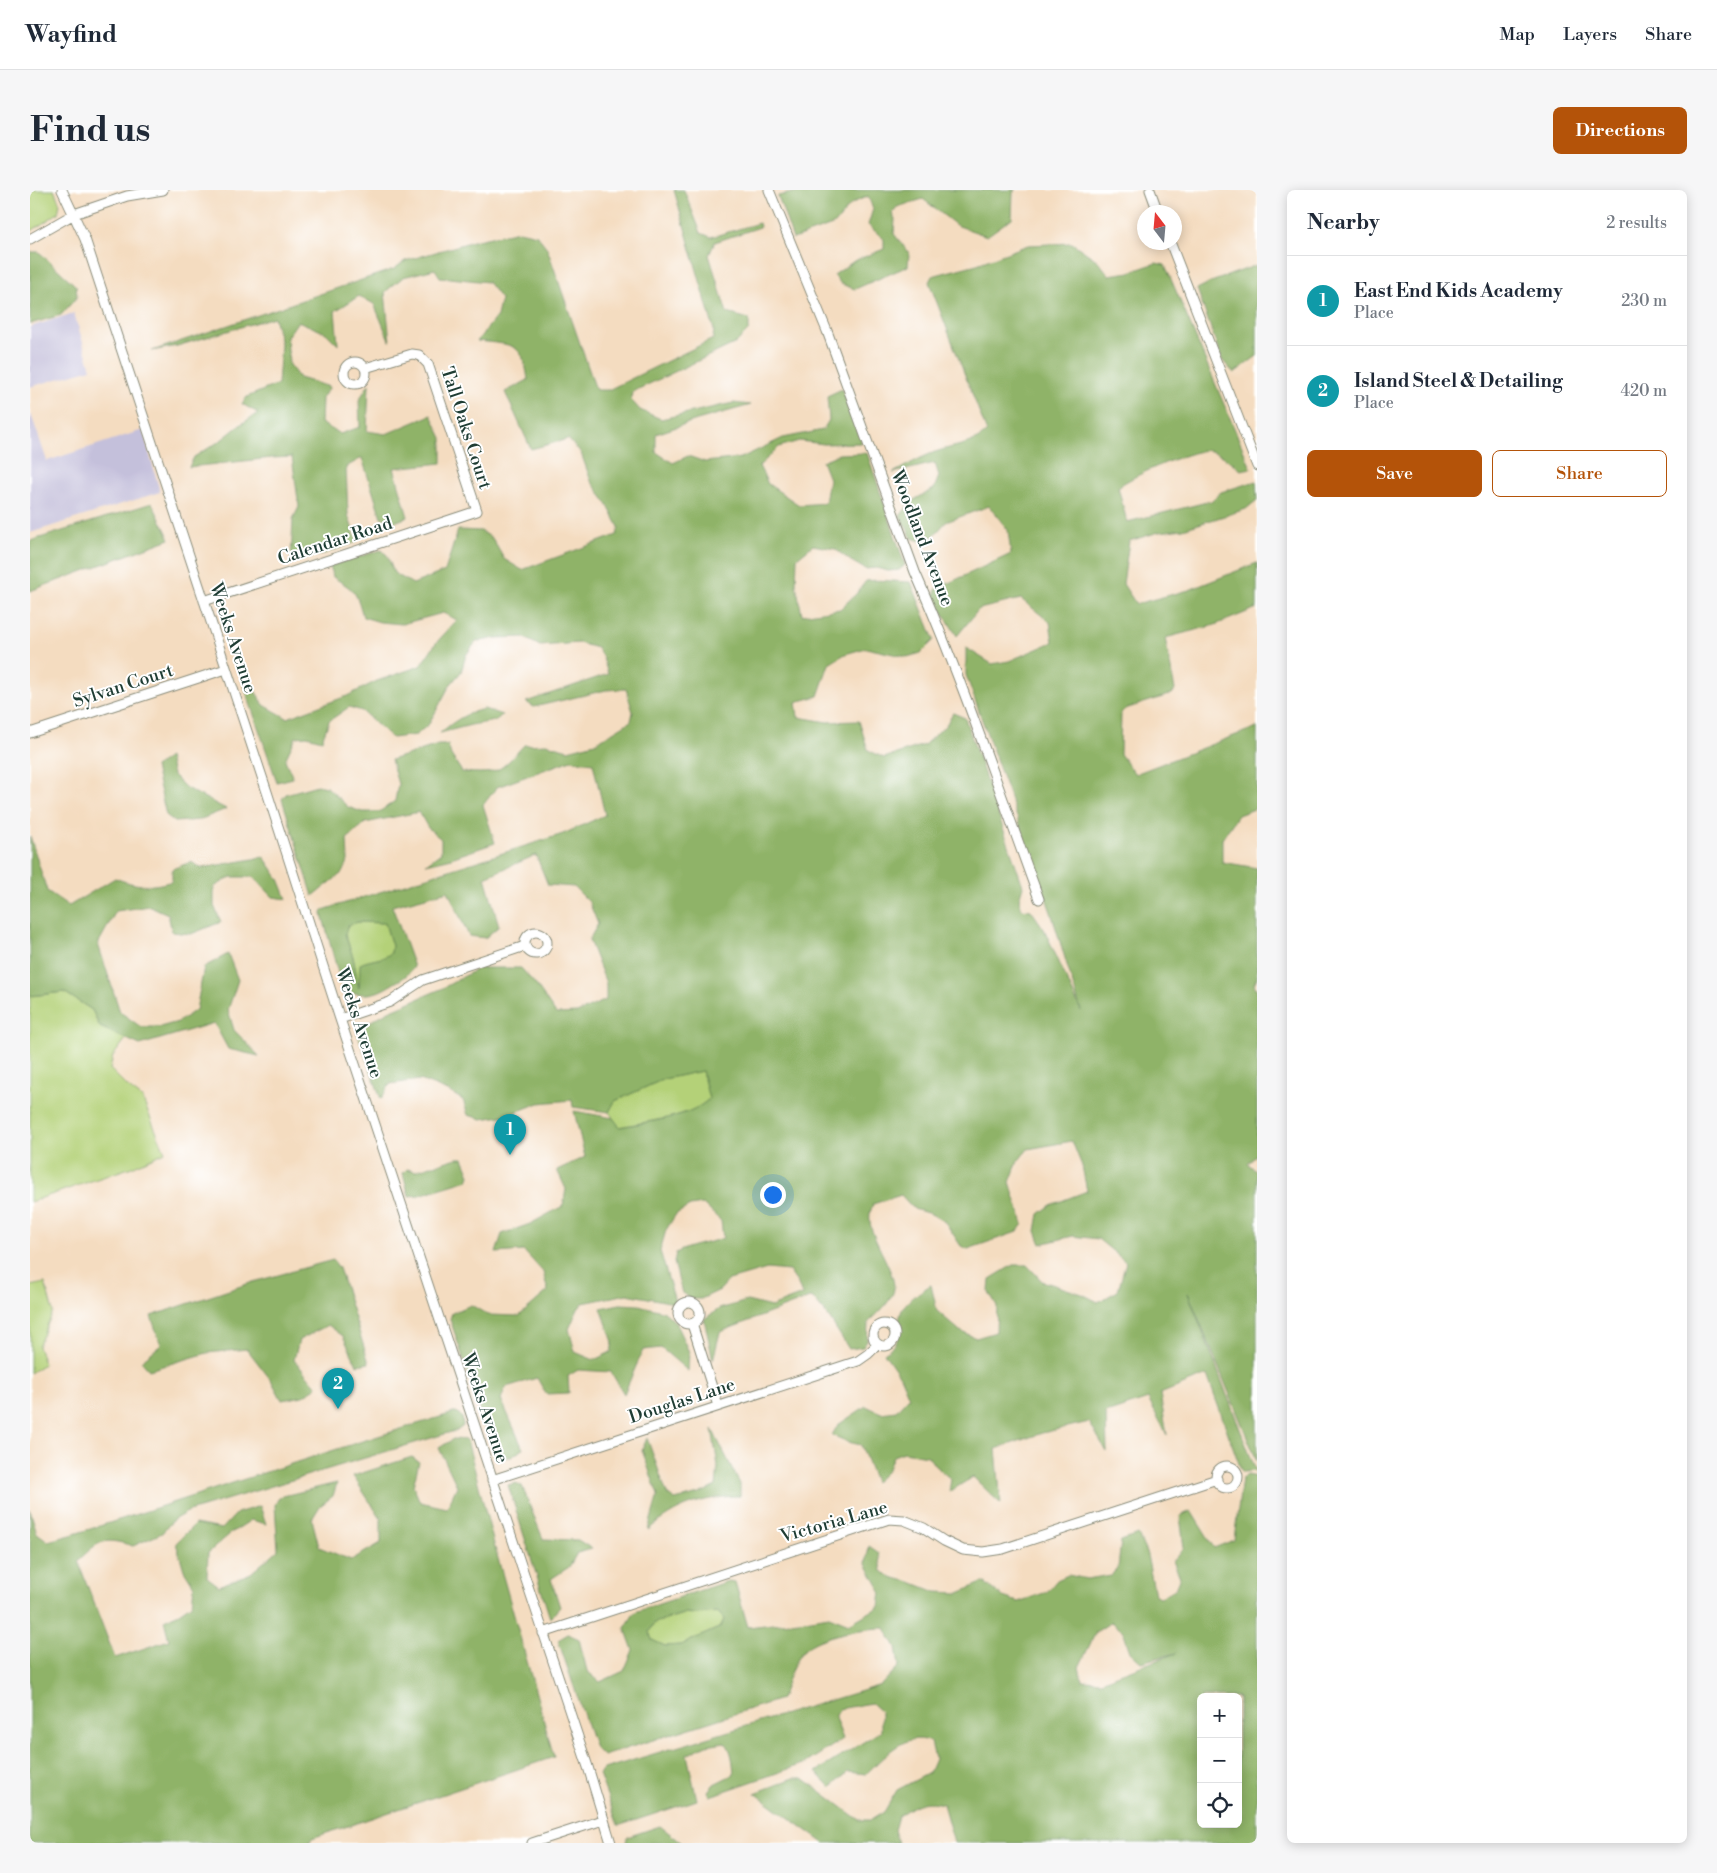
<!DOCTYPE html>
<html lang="en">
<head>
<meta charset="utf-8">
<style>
  body { margin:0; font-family:"Libre Bodoni",serif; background:#f6f6f7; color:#1f2937 }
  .controls { position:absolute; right:15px; bottom:15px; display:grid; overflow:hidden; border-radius:8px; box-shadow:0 2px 12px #0003 }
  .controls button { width:45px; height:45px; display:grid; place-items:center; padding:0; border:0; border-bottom:1px solid #e0e1e3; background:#fff; color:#1f2937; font:25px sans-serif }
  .compass { position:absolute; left:1107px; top:15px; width:45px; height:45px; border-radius:50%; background:#fff; box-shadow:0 2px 12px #0003; rotate:344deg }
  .you { position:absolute; left:742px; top:1004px; width:18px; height:18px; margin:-12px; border:4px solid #fff; border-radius:50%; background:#1a73e8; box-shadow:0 0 0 8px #1a73e833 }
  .badge { display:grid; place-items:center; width:32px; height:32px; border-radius:50%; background:#b45309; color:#fff; font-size:16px; font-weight:700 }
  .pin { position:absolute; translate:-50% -41px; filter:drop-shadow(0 1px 2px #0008) }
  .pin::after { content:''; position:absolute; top:26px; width:18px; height:15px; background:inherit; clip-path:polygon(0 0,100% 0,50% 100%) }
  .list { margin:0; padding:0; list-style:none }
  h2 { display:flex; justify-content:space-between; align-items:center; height:65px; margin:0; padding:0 20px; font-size:21px }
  h2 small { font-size:16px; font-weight:400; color:#747a83 }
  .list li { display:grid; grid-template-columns:32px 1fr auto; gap:15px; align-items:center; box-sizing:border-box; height:90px; padding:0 20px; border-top:1px solid #e0e1e3 }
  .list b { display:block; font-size:19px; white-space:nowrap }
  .list p { margin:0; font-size:16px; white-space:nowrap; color:#747a83 }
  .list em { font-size:16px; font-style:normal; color:#747a83 }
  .actions { display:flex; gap:10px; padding:15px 20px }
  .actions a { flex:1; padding:11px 0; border:1px solid #b45309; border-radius:8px; text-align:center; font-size:18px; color:#b45309 }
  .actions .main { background:#b45309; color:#fff }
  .icon { flex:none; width:28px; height:28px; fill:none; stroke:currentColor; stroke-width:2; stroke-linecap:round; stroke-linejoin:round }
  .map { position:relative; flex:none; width:1227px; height:1653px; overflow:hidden; border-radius:8px }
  header { display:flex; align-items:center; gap:30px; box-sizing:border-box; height:70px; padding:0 25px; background:#fff; border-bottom:1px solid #e0e1e3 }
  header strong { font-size:24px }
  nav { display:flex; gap:28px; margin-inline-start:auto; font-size:18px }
  .intro { display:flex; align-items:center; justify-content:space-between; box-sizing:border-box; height:120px; padding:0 30px }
  h1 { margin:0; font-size:35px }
  .button { padding:12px 22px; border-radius:8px; background:#b45309; color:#fff; font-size:18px; font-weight:700 }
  main { display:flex; gap:30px; padding:0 30px }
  aside { flex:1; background:#fff; border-radius:8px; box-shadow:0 2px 12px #0003 }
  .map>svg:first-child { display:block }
</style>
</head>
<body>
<header>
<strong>Wayfind</strong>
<nav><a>Map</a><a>Layers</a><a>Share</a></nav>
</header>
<div class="intro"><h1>Find us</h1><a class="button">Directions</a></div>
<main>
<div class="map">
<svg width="1227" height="1653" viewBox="0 0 1227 1653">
  <rect width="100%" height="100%" fill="#fff"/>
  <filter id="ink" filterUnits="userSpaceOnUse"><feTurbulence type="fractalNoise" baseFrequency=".02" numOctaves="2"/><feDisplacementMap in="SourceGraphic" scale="10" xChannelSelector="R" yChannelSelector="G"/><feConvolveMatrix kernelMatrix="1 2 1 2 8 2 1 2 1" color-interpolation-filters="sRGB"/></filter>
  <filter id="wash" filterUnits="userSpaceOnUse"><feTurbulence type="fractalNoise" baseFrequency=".0096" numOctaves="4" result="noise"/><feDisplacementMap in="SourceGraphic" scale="20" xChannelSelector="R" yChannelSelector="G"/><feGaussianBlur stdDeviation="1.12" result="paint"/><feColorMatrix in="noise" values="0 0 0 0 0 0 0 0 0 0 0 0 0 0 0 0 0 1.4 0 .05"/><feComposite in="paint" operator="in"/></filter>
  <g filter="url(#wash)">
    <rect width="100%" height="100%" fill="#f4dcc0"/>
    <path fill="#c4c0db" d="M44,123L61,179L0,197V137Z
      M0,221L17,271L113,240L130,302L0,343Z"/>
    <path fill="#b4d178" stroke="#6a8756" d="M0,0H24L30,14L28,23L0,42Z
      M328,732L355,733L362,756L361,763C353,770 341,769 331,774L329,799L323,767L315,744L318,735Z
      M34,802L62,820L70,837L96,849L83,866L80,879L100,899L112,908L135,962L102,977L0,1012V806Z
      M672,881L679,909C659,928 617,931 589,937L579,922L585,911L634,889Z
      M15,1093L23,1122L8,1156L14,1174L0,1183V1096Z
      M688,1422L694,1429L691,1437L651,1455L635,1456L622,1450L619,1442L624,1433L656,1423L664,1424Z"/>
    <path fill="#8fb368" stroke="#57784e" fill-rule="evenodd" d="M644,0H654L671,43L681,47L729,33L730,37L685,52L679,65L697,123L719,129V140L706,153L602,202L601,210L610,220L631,229L703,213L721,215L667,230L626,244V262L643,273L658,266L675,272L711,268L753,248L793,240L799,230L797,206L812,199L832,253L794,254L769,251L749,257L729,276L738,294L769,315L795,313L799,289L792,271L809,264L837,263L875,375L869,380L858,381L846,378L835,379L821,371L805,359L783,355L767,368L766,394L772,425L810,419L826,404L836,391C851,389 866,392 881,392L904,450L891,463L877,467L836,458L815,464L799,474L788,506L766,512L768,527L797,532L829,531L838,560L854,568L894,555L916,535L923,523L935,528L993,696L989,709L992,719L1001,720L1014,739L1051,821L1021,722L936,485V458L962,474L979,471L1023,452L1020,432L991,409L949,419L927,446L904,408L906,399L981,364L978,340L959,316L916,332L897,353L882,348L870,326L882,311L904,299L909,286L905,273L863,283C876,276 891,267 905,262C922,256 944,255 957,242L899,92L902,86L947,74L998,55L1042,53L1068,71L1079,85L1100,82L1126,73L1135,75L1221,278L1211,280C1202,273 1192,264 1181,261C1168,256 1100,287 1088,297L1097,332L1181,311L1191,302L1226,291L1227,310L1216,319L1153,339L1129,342L1099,351L1093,394L1106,414L1159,400L1227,373V418L1185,435L1135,448L1145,500L1142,504L1095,519L1091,523L1090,564L1105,584L1227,537V618L1208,625L1192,649V672L1227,678V787L1224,794L1227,801V964L1218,974L1227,981V1271L1158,1103L1226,1281L1212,1282L1177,1185L1130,1204L1137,1245L1118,1209L1076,1223L1077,1262L1059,1232L1012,1243L966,1259L971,1314L943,1287L919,1302L921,1289L905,1276L898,1266L874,1262L863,1266L857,1281L845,1292L831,1255L818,1252L802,1245L808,1235L836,1216L851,1223L866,1221L879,1207L870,1186L854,1163C879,1147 863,1137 873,1118C877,1110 894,1099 901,1095L907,1121L930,1141L946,1148L966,1142L967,1116L959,1102L960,1089L983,1075H997L1012,1091L1052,1104L1068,1112L1088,1101L1096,1072L1068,1049L1043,1046L1011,1054L1006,1041L1009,1024L1021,1015L1057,1001L1052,976L1042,951L998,959L988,971L980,992L993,1034L987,1042L938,1059L931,1056L915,1032L901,1024L884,1019L871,1005L843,1014C841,1019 839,1025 840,1030C840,1050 870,1086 863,1103C858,1115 847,1124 838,1133L837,1151L833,1157L819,1159L798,1126L782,1107L690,1142L683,1170L674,1129L689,1119L717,1111L741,1117L772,1105L768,1094L759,1081L737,1079L699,1090L690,1100L671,1109H662L652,1103L644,1072L646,1063C660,1055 677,1054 693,1048L691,1031L673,1014L660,1016L646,1024L636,1040L630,1061L644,1108V1113L597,1104L553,1113L548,1119L539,1139L545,1162L564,1170L581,1162L583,1152L571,1118L590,1114L609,1115L635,1122L645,1132L659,1162L658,1181L631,1158L613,1160L594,1204L581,1182L548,1180L538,1186L539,1203L516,1204L507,1188L476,1197L471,1209L493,1259L481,1267H466L420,1129L422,1123L441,1115L458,1125L489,1126L518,1101L513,1082L494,1061L466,1063L472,1044L500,1034L533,1016L536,999L527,980L555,967L544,921L583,928L590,937C616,932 659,928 679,909L672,881L634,889L585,911L579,922L543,917L542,910L509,913L478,925L452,929L438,925L433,910L418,901L390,890L360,894L351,909L327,842L334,835L359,821L411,799L449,778H491L506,795L526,824L547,823L576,810V793L559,750L568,734L559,712L544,697L518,695L506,665L455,687L469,736L455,748L439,746L418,701L362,716L384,777C379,784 374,788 366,792C344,806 338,806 313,801L292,724L293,720L533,644L575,625L563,573L541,570L467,597L453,615L465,653L418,669L396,674L411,663V649L398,638L389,622L335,633L317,649L318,671L312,683L283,706L252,609L256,604L287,595L297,597L318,617L332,622H349L365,611L368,594L361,570L408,555H418L421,565L432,582C469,585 469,582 494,555L517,554L538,560L565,553L601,531L603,522L596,499L576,500L504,517L496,512L578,484L573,468L567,458L549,453L510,456L493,447L466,448L446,452L436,465L431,482L420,495L399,534L386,545L362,548L332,521L319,517L299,531L292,550L277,546L266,547L255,570L263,588L247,592L212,490H218L234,515L257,528L317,506L347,491L390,476L406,453L427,430L413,423L372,434L350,432L333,427C326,400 325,401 303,387L300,376L351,360L357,365L364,383L383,394L415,381L428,340L451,341L462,348L474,369L492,380L587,345L589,337L576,312L561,291L551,263L538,249L501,259L475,202L498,190C493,151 482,155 447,151L467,126L471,109L458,92L410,87L405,79L373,87L355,102L360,152L344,114L329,106L305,121L308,155L296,143L268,131L257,147L259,174L269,188L300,197L292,208L291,233L310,244L330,237L329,210L339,194L337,241L356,244L401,225L412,248V273L364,278L378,327L362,333L351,327L332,268L316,277L318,325L327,352L291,365L261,368L263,329L269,317L262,267L242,268L159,277L164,267L190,251L210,235L228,223L212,214L217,207L248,194L251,154L244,127L147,156L122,161L364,79L375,71L447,50L489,41L507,45L517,58L566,200H578L683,149L684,140ZM328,732L355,733L362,756L361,763C353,770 340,769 330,774L329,798L323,767L315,744L318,735Z
      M775,0H986L983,2L982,28L957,46L926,35L893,9L867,17L862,23L865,29L864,44L879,63L878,76L825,99L811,94L804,85L824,71L854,59V49L838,35L843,19L838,6L821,14L805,34L763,49L748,6Z
      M0,62H9L46,96L47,107L31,125L0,134Z
      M1227,75V166L1204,183L1192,170L1167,99L1181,92Z
      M122,313L140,349L0,401V351Z
      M454,519L472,525L465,531L441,535L410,543C424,531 436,523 454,519Z
      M139,567L143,585L156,598L196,619L169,630L145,632L136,625L125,577Z
      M0,646L17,701L39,716L85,688C105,696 122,698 142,691V679L161,672L172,678L234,667L249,689L257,709L243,707L224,687H201L184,697V716L191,732L161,744L142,742L138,724L120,716L86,721L68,754L90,822L111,837H130L148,832L166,820L174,777L198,764L208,790L198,820L204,840L229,866L198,859L184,833L110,855L70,837L62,820L34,802L0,806Z
      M427,968H433L440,985L438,990L389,1005L379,1006L373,983L377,979L385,981Z
      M303,1070L309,1078L339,1173L327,1175L313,1146L298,1135L269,1150L264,1170L287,1197L273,1206L252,1210L241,1190L217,1159L177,1163L119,1180L111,1171L131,1155L121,1126L223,1092Z
      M427,1222L432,1227L433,1236L428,1240L159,1321L143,1330L132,1343L103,1356C74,1347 69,1350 48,1371L85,1468L139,1450L134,1430L149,1423L162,1414L164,1396L154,1380L146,1353L165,1334L192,1339L207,1323L230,1316L236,1334L221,1330L201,1343L178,1363L177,1387L189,1396L221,1383L248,1360L245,1315L249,1307L307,1293L303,1306L290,1316L282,1329L289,1357L321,1370L351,1353V1329L323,1286L382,1267L389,1272L383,1296L390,1312L417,1318L427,1296L409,1258L423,1249L437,1250L465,1358L524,1567L282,1648L279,1653H0V1320L7,1343L18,1351L41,1345C170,1305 298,1260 427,1222Z
      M682,1239L710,1294V1306C673,1307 646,1316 618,1340L628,1305L612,1260L617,1248L637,1304L645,1310L669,1304L686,1296L688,1276Z
      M1218,1285L1227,1287V1653H924L913,1614C892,1609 884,1615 868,1626L864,1640L868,1653H794L725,1603L764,1588H773L829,1630H841L854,1622L867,1600L899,1583L905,1569L901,1552C875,1540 853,1568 836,1584L818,1582L801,1598L786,1582L851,1541V1522L841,1513L809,1519L805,1528L813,1549L776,1573L680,1606L678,1601L684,1594L704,1584C703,1572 702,1560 695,1552L676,1555L657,1565L667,1610L591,1635H588L569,1584L574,1579L851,1495L869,1476L866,1457L855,1438C834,1438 789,1445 774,1460C762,1472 757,1493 751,1509L573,1566L565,1558L528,1450L538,1444L549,1449L557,1481L570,1492L594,1481L603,1460L595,1438L605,1422L698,1391L705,1392L718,1437L769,1431L799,1426L819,1434L849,1417L851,1401L836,1374L839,1356L849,1363L852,1381L860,1387L881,1392L906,1402L929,1403L954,1392L973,1407L988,1412L1017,1402L1027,1390L1038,1385L1057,1389L1081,1385L1088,1378L1091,1351L1108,1345L1117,1365L1125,1405L1131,1407L1145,1399L1150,1387L1143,1371L1154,1358L1150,1326L1161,1321L1184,1358L1204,1350L1212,1288ZM688,1422L694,1429L691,1437L651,1455L635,1456L622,1450L619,1442L624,1433L656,1423L664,1424ZM1081,1432L1093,1441L1100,1462L1111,1472L1146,1463L1071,1491L1052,1490L1049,1477L1066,1442ZM1171,1507H1208V1634H1171Z
      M486,1293L492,1296L513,1349L548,1350L562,1359L547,1363L539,1377L521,1389L530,1417L520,1428L478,1295Z
      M630,1636L652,1653H596L597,1647Z"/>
  </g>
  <g filter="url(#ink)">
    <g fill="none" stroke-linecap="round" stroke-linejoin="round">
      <defs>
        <path id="minor" d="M32,0L55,49L237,602L310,829L558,1577L581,1653
          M739,0L797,141L885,382C932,489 969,600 1009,709
          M1120,0L1128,22
          M0,49L44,24L97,6L133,0
          M1140,52L1227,276
          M314 183a11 11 0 1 1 22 0a11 11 0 1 1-22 0Z
          M174,411L447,321L398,174L389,165L382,164L335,178
          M0,543L196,479
          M495 753a11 11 0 1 1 22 0a11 11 0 1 1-22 0Z
          M310,829L360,812L393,790L495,756
          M648 1123a11 11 0 1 1 22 0a11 11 0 1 1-22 0Z
          M843 1145a11 11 0 1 1 22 0a11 11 0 1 1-22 0Z
          M662,1134L688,1216
          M1186 1287a11 11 0 1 1 22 0a11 11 0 1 1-22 0Z
          M462,1290L828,1171L838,1164L848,1154
          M513,1443L859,1329L874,1330L894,1338L914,1351L933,1360L953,1362L973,1359L1187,1289
          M502,1653L573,1630"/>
      </defs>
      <use href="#minor" stroke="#8a8c7a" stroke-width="11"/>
      <use href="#minor" stroke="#fff" stroke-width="9"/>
    </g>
  </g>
  <g text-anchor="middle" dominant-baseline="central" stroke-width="4" stroke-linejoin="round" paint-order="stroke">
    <g font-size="18" fill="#1f3d34" stroke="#fff">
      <text transform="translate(436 238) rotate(72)">Tall Oaks Court</text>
      <text transform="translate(892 348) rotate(69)">Woodland Avenue</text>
      <text transform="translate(305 351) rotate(-18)">Calendar Road</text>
      <text transform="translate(203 448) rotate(72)">Weeks Avenue</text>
      <text transform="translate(93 496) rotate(-18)">Sylvan Court</text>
      <text transform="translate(329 833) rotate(72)">Weeks Avenue</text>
      <text transform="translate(652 1211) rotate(-18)">Douglas Lane</text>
      <text transform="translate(455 1218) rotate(72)">Weeks Avenue</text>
      <text transform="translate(804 1332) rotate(-16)">Victoria Lane</text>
    </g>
  </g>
</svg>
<div class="controls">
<button>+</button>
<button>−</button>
<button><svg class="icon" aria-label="locate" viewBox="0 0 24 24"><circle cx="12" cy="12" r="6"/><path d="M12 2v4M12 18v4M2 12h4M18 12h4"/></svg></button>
</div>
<svg class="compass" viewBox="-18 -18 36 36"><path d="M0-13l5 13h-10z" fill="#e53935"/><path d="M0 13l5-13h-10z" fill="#747a83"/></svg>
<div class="you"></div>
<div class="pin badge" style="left:480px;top:965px;background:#0f9aa8">1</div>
<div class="pin badge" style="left:308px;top:1219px;background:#0f9aa8">2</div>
</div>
<aside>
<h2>Nearby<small>2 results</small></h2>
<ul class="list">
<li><span class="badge" style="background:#0f9aa8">1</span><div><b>East End Kids Academy</b><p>Place</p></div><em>230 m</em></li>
<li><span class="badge" style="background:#0f9aa8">2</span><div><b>Island Steel &amp; Detailing</b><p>Place</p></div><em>420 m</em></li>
</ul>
<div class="actions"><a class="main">Save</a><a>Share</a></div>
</aside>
</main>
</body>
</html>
